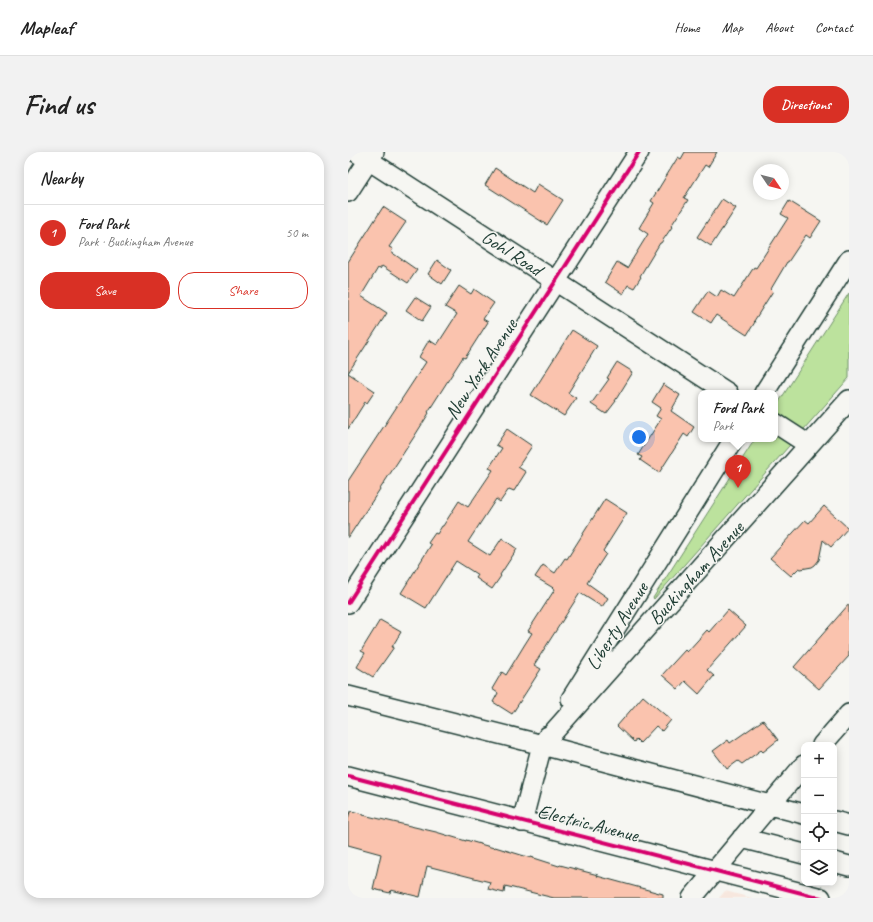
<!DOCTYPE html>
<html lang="en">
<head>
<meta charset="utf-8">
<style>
  body { margin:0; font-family:Caveat,sans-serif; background:#f2f2f2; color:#222 }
  .controls { position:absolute; right:12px; bottom:12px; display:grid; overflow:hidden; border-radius:8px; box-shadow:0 2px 10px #0003 }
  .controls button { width:36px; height:36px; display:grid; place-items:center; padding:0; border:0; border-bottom:1px solid #e0e0e0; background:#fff; color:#222; font:20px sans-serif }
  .compass { position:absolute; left:405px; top:12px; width:36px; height:36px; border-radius:50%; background:#fff; box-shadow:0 2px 10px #0003; rotate:125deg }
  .you { position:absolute; left:291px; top:285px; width:14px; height:14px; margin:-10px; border:3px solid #fff; border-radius:50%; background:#1a73e8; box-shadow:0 0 0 6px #1a73e833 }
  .badge { display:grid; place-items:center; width:26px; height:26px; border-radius:50%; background:#d93025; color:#fff; font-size:13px; font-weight:700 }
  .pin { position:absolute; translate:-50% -33px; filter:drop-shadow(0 1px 2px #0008) }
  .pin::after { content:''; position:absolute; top:21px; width:14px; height:12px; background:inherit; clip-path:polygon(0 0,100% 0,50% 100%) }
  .popup { position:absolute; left:350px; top:238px; width:80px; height:52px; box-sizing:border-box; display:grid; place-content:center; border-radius:8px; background:#fff; filter:drop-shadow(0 1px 3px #0005); font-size:13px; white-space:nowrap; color:#767676 }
  .popup b { font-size:15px; color:#222 }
  .popup::after { content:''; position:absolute; left:50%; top:100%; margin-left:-8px; border:8px solid transparent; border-top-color:#fff }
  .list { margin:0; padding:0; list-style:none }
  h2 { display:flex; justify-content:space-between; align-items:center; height:52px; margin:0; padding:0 16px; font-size:17px }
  h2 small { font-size:13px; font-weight:400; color:#767676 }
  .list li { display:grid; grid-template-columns:26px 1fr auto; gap:12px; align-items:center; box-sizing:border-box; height:56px; padding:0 16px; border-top:1px solid #e0e0e0 }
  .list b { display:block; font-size:15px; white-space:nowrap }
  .list p { margin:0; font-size:13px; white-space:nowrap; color:#767676 }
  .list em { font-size:13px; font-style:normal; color:#767676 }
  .actions { display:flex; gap:8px; padding:12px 16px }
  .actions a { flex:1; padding:9px 0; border:1px solid #d93025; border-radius:16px; text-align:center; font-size:14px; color:#d93025 }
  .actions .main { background:#d93025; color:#fff }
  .icon { flex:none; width:22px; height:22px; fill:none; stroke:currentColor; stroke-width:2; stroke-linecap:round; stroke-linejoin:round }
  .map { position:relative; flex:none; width:501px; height:746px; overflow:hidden; border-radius:16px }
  header { display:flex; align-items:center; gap:24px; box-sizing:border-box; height:56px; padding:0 20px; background:#fff; border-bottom:1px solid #e0e0e0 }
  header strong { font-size:19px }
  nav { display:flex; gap:22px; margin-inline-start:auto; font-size:14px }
  .intro { display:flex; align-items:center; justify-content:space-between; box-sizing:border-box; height:96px; padding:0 24px }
  h1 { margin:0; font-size:28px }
  .button { padding:10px 18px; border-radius:16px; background:#d93025; color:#fff; font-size:14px; font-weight:700 }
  main { display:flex; gap:24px; padding:0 24px }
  aside { flex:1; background:#fff; border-radius:16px; box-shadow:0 2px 10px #0003 }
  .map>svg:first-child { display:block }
</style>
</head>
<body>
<header>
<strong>Mapleaf</strong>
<nav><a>Home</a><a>Map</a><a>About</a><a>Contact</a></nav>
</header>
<div class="intro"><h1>Find us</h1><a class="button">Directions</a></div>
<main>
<aside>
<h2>Nearby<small></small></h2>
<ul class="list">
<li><span class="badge">1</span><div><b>Ford Park</b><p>Park · Buckingham Avenue</p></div><em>50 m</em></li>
</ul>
<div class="actions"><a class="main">Save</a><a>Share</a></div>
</aside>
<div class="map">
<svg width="501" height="746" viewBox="0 0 501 746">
  <rect width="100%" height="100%" fill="#f6f6f2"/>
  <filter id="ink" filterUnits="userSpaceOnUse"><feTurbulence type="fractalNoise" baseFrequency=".025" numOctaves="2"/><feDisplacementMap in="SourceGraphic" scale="8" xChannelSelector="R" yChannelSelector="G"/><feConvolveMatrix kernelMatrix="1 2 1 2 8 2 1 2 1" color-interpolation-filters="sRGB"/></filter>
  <g filter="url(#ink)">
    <path fill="#f7e7de" d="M377,739L404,746H371Z"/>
    <path fill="#bce29d" stroke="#6e9068" d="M501,141V226L306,447L305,446L407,287H427V256Z"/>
    <path fill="#fac3ae" stroke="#1f3d34" d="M337,0H369L360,15L357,13L336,46L340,48L323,74L324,75L313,91H312L292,124L293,125L286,136L280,133L275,142L257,130L269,110L279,116L300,82L291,76L306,51L303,49L330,5L333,7Z
      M147,16L185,41L190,32L215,48L199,73L137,33Z
      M374,47L388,56L363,94L349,85Z
      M441,49L473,69L462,86L458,83L440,110H439L423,137L425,139L406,169L407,170L399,183L368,163L363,171L346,160L360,139L369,145L373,138L386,146L406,115L408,116L440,66L433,62Z
      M35,55L58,70L41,95L45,97L43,100L69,118L60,131L34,114L32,117L30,116L13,144L39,161L0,221L27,239L19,251L17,250L0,277V110Z
      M89,108L103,118L94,132L80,122Z
      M111,134L123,142L126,137L146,151L135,167L140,170L117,206L115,205L80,260L81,261L66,285L0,386V329L78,210L71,205L81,188L89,193L109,162L97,155Z
      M67,145L83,155L74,169L58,158Z
      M224,178L249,194L220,241L228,246L216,264L183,243Z
      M269,210L285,220L267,249H268L258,262L243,252L261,227L259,226Z
      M315,232L332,243L323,259L346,275L340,285L336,282L311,321L292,308L294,305L290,303L313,267L308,264L313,256L304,250Z
      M159,277L184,294L170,315L178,320L166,339L161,337L152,350L148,347L120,390L142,404L154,386L169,397L152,423L153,424L144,437L128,426L130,423L108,409L78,456L53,441L83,393L80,391L87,381L89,382L94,374H95L111,349L120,355L145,318L141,316L154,296L148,293Z
      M257,347L279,361L255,399L258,402L239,431L260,446L254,455L232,441L186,513L193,517L164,562L145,550L150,541L144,537L154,520L158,523L177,492L184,481L180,479L207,437L187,425L195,413L207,421L217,406L219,407Z
      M476,354L500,376L483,395L475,388L471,408L467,413L464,415L453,417L451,416L443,424L422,406L457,368L461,371Z
      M501,452V504L471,537L446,515Z
      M380,458L398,474L359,518L366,524L351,542L337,529L330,537L314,523L337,498L339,500L359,478L361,480Z
      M32,468L53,480L44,495H46L25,525L9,515L17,501L13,499Z
      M295,544L323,568L314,579L308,574L292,591L288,587L286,590L269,574Z
      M415,568L430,588L415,600L413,598L394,612L390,609L379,617L365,599L380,588L382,591Z
      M4,659L15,662V663L88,680L118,689V688L146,696L147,695L183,706V705L211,714L212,713L250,723L249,724L315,742V746H206L157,734L156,741L140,737L142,730L79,714L72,745L43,738L42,741L25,737L33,702L0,693V667L2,660H4Z"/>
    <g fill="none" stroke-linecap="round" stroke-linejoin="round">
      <defs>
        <path id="minor" d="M8,0L380,241
          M0,40L26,0
          M416,241L501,108
          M427,271L461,293
          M0,451L291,0
          M0,544L179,589L456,662
          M223,547L386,287
          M194,593L501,248
          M474,593L501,562
          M0,624L473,746
          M486,669L501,673
          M174,670L194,593L200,584
          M394,686L456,702
          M486,710L501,714
          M344,746L422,653L456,613"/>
      </defs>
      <use href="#minor" stroke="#1f3d34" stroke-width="22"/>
      <use href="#minor" stroke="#f6f6f2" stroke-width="19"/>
      <defs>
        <path id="cycleway" d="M0,451L291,0
          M0,624L473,746"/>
      </defs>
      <use href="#cycleway" stroke="#f6f6f2" stroke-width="6"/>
      <use href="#cycleway" stroke="#d6006c" stroke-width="4"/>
    </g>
  </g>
  <g text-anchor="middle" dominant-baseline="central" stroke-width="3" stroke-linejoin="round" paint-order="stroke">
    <g font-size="20" fill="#1f3d34" stroke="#f6f6f2">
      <text transform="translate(164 101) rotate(33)">Gohl Road</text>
      <text transform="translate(133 217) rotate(-57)">New York Avenue</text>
      <text transform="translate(348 421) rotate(-48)">Buckingham Avenue</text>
      <text transform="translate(269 474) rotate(-58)">Liberty Avenue</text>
      <text transform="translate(240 671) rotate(14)">Electric Avenue</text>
    </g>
  </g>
</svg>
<div class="controls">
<button>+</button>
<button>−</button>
<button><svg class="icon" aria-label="locate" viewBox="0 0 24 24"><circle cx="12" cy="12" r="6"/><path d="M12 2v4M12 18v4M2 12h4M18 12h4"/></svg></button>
<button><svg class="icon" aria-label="layers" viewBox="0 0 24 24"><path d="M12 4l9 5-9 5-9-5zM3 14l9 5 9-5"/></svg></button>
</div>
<svg class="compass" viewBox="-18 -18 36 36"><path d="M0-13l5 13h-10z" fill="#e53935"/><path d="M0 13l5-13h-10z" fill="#767676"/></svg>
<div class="you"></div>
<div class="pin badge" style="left:390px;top:336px">1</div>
<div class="popup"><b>Ford Park</b>Park</div>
</div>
</main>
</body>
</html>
